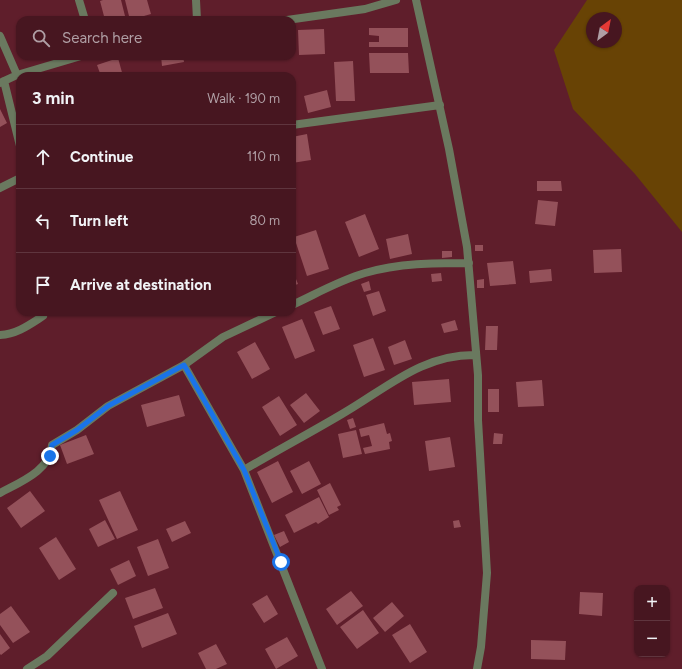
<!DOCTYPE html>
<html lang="en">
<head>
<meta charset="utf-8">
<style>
  body { margin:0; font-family:Figtree,sans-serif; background:#51232d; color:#f1f3f6 }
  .controls { position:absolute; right:12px; bottom:12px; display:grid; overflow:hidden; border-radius:8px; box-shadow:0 1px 3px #0004 }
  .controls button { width:36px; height:36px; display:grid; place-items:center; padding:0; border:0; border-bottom:1px solid #5f353e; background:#471620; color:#f1f3f6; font:20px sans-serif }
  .compass { position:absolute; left:586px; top:12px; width:36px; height:36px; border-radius:50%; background:#471620; box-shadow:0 1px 3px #0004; rotate:32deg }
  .stop { position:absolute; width:12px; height:12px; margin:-9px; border:3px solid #1a73e8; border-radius:50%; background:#fff }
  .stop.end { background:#1a73e8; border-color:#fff; box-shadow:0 1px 4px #0008 }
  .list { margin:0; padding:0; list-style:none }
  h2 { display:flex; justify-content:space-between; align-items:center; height:52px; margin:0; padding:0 16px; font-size:17px }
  h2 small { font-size:13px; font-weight:400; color:#b09fa5 }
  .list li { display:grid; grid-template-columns:26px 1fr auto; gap:12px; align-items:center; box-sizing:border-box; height:64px; padding:0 16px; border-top:1px solid #5f353e }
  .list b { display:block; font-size:15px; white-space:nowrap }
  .list em { font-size:13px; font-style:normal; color:#b09fa5 }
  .icon { flex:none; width:22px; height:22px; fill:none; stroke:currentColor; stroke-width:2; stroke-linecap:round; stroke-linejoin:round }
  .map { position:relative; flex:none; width:682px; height:669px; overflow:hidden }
  .search { position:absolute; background:#471620; box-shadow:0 1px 3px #0004; left:16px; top:16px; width:280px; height:44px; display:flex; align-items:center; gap:10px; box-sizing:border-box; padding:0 14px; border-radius:12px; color:#b09fa5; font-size:15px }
  .panel { position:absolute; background:#471620; box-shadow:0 1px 3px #0004; left:16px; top:72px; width:280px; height:244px; border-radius:12px }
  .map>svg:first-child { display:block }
</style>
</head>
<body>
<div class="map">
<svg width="682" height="669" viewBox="0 0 682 669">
  <rect width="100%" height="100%" fill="#5f1e2b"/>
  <path fill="#684305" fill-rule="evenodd" d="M587,0H682V232L635,174L573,109L554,50ZM592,18H616V42H592Z"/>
  <path fill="#94515a" d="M103,0H121L126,20H105L100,1Z
    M125,0H147L151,14L130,20Z
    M369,28H408V47H369V42H379V36L369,35Z
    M324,29L325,54L299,55L298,30Z
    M369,53H408L409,73H370Z
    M161,56H183L184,62L162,66Z
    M118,58L123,76H101L97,65Z
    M353,61L355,101H336L334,62Z
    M327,90L331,107L308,113L304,96Z
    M0,109L7,123L0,127Z
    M307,134L311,160L292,163V137Z
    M537,181H561L562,191H537Z
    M538,200L558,202L555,226L535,224Z
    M365,214L379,249L359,257L345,222Z
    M316,230L329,269L307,276L294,237Z
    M408,234L412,254L390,259L386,239Z
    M475,245H483V251H475Z
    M621,249L622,272L594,273L593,250Z
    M442,251H452V257L442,258Z
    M513,261L516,284L490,286L487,263Z
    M292,269L298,284L292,286Z
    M551,269L552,281L530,283L529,271Z
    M441,273L442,281L432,282L431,274Z
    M484,279V288H477V280Z
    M369,281L371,290L364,292L361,284Z
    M379,291L386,311L373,316L366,295Z
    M331,306L340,329L323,335L314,312Z
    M302,319L315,351L295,359L282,327Z
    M455,320L458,330L444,333L441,324Z
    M486,326H498L497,350H485Z
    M373,338L385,370L364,377L353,345Z
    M405,340L412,359L394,365L388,347Z
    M255,342L270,369L252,379L237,352Z
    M449,379L451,402L414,405L412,382Z
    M542,380L544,406L518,407L516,382Z
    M488,389H499V412H488Z
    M306,393L320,411L304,423L290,405Z
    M179,395L185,416L147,427L141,405Z
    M279,396L297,425L280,436L262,407Z
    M353,418L356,427L350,429L347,420Z
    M384,423L387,434L390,433L392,441L389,442L390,449L365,454L363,448L372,446L369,435L361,437L359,429Z
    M356,430L362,454L343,458L338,434Z
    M494,433L503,434L502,444H493Z
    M86,435L94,454L67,464L60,445Z
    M450,437L455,467L429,471L425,441Z
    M278,461L293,492L272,503L257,472Z
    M309,461L321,484L302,494L290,471Z
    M330,483L341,505L337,507L339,510L329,515L317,490Z
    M30,491L45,511L21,528L7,508Z
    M120,491L138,530L117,539L99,500Z
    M319,497L329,517L318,524L316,522L294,533L285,515Z
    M105,520L115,539L98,547L89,529Z
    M459,520L461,527L454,528L453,521Z
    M185,521L191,533L172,542L166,529Z
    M284,531L289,542L280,547L274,535Z
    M56,537L76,569L59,580L39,548Z
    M158,539L169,568L148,576L137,547Z
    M129,560L136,576L118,585L110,569Z
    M155,588L163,608L133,619L125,598Z
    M351,591L363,606L337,625L326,609Z
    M580,592L603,593L602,616L579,614Z
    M267,595L278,614L264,623L252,604Z
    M392,602L404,616L385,632L373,618Z
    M11,606L30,632L13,643L0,625V614Z
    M363,610L379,633L357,649L340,627Z
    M168,613L177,634L142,648L134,626Z
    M410,624L427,652L410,663L392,635Z
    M0,634L10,648L1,655L0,654Z
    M287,637L298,656L276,669L265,649Z
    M531,640L566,641L565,660L531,659Z
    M216,644L227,664L216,669H206L198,653Z"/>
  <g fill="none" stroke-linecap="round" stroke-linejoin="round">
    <path stroke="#6a795f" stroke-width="8" d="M79,0L85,20
      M196,0L197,20
      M416,0L449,149L467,247L478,375V420L487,573L481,647L477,669
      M287,20L365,9L396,0
      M0,36L17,75
      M4,81L20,146
      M0,83L17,75L81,56
      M292,125L440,105
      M0,188L20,178
      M292,305C316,294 340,280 365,273C399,263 434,263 469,263
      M0,335C17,334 29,325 43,316
      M184,365L244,470L322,669
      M244,470C276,451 310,433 342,414C387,388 422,354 476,355
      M0,493C20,482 50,471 52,445L77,430L108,406L184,365L223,337L276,312
      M27,669L47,656L113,593"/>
  </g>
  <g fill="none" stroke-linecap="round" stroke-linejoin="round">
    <path stroke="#1a73e8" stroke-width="5" d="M50,456L52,445L77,430L108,406L184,365L244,470L281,562"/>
  </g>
</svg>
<div class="controls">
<button>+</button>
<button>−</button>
</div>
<svg class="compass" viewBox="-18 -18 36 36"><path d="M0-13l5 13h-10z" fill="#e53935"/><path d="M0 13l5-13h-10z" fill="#b09fa5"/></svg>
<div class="stop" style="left:281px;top:562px"></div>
<div class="stop end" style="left:50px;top:456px"></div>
<div class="search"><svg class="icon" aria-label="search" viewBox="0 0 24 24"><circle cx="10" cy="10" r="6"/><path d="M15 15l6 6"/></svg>Search here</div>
<section class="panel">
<h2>3 min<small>Walk · 190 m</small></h2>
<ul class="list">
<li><svg class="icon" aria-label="ahead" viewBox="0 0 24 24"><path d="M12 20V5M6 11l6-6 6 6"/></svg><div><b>Continue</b></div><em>110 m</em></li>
<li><svg class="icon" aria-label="left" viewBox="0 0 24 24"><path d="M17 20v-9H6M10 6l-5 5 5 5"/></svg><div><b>Turn left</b></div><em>80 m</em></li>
<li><svg class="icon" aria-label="arrive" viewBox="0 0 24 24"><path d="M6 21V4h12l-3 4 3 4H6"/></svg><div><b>Arrive at destination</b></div></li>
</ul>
</section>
</div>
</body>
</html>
